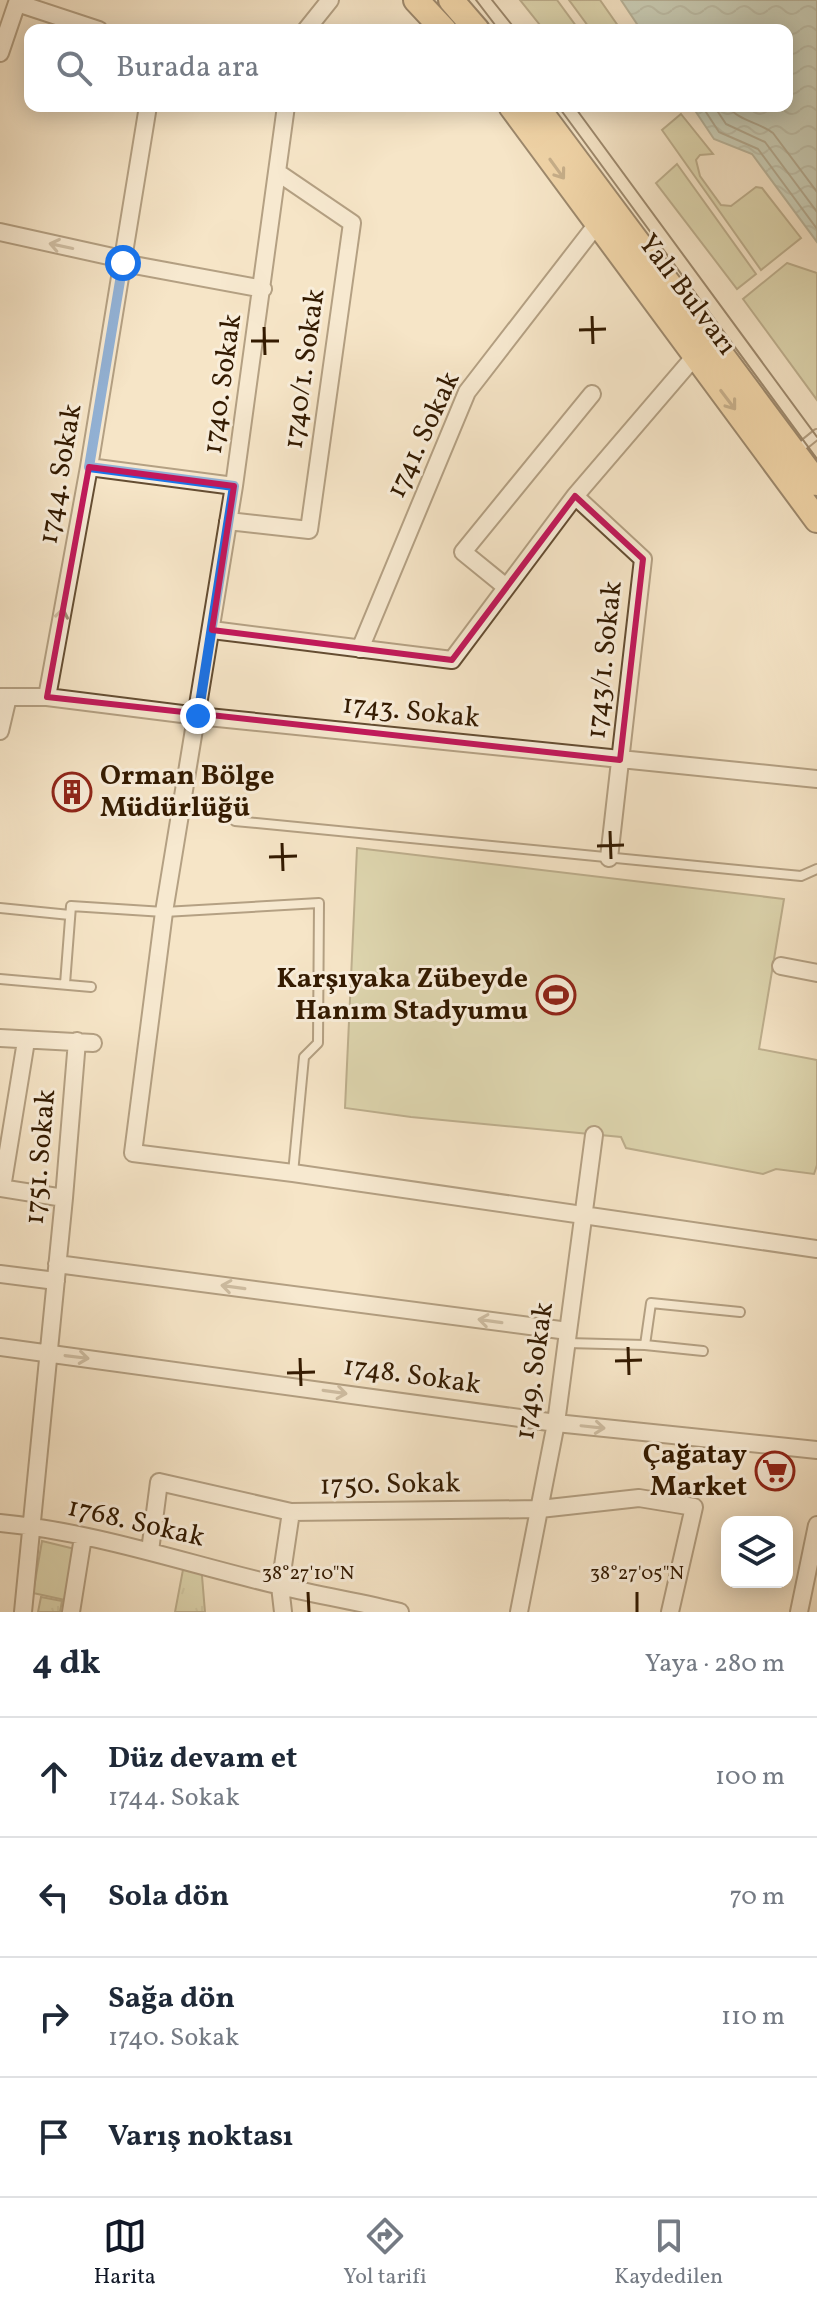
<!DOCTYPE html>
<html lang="tr">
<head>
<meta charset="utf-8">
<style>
  body { margin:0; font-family:Vollkorn,serif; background:#f6f6f7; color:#1f2937 }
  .controls { position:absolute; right:24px; bottom:24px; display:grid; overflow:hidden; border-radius:16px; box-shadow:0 4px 20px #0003 }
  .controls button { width:72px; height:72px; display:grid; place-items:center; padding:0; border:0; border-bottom:2px solid #e0e1e3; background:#fff; color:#1f2937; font:40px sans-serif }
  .stop { position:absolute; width:24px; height:24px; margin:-18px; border:6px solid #1a73e8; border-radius:50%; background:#fff }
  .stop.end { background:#1a73e8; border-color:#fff; box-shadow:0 2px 8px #0008 }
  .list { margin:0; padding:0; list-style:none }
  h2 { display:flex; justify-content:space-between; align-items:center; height:104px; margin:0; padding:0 32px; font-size:34px }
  h2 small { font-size:26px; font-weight:400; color:#747a83 }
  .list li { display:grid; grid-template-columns:52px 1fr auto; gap:24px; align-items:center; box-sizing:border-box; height:120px; padding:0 32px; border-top:2px solid #e0e1e3 }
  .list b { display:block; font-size:30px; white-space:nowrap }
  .list p { margin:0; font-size:26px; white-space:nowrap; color:#747a83 }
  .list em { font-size:26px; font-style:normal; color:#747a83 }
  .icon { flex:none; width:44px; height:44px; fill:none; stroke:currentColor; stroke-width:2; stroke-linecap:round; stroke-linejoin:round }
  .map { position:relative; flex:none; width:817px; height:1612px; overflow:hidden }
  .search { position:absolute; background:#fff; box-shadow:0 4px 20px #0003; left:24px; right:24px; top:24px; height:88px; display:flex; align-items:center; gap:20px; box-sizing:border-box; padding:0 28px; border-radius:16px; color:#747a83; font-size:30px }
  .sheet { height:584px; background:#fff }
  nav { display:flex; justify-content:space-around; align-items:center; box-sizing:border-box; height:112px; border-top:2px solid #e0e1e3; background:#fff; font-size:22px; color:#747a83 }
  nav a { display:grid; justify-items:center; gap:4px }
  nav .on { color:#111827 }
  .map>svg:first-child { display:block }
</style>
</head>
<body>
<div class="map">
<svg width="817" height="1612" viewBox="0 0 817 1612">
  <defs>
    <pattern id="park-tufts" width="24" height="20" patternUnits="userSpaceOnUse" patternTransform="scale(2)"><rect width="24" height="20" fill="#c1c392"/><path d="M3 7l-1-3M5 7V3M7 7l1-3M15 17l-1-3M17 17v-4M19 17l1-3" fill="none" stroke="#a6a77c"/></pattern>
    <pattern id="water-waves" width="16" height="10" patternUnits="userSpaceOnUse" patternTransform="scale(2)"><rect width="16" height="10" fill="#9dbfb4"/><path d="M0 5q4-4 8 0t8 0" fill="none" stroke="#819a90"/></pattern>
  </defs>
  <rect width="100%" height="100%" fill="#f6e5c7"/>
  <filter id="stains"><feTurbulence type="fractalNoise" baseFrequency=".0025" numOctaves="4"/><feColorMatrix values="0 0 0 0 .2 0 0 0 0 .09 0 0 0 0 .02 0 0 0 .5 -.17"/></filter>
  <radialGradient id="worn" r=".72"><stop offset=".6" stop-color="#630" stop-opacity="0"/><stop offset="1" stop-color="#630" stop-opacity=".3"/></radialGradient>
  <path fill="#c1c392" stroke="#7a6e49" stroke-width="2" d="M520,0H557L579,30H544Z
    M569,0H600L621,30H591Z
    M681,114L713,154L700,155L696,160L700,176L721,205L731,206L756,187L762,188L801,238L761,270L662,130Z
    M677,164L756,274L737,289L656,183Z
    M787,263L817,273V400L743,299Z
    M357,848L784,899L759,1049L817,1060V1165L814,1174L776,1169L763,1174L626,1148L621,1137L411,1117L345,1108Z
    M42,1541L75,1549L65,1600L33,1593Z"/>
  <path fill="url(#park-tufts)" stroke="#7a6e49" stroke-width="2" d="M185,1559L201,1564L205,1612H175Z
    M41,1597L62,1601L60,1612H38Z"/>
  <path fill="url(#water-waves)" stroke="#737d6c" stroke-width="2" d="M621,0H817V242L752,154L714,139L692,106H787V30H641Z"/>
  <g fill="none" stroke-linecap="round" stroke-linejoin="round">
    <path stroke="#686c5a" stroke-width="2" d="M702,106L719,132L758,149L817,229
      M714,106L726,124L765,142L817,212
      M728,106C738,121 759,122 773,133L817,192"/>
    <defs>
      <path id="service" d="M796,451L817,434
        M235,821L801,876L817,869
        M0,908L70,915
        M0,979L91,987
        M65,984L71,906L164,912L319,903L318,1043L304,1057L293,1173
        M567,1343L645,1345L651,1303L740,1312
        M645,1345L703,1351"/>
      <path id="minor" d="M17,3L99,30
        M306,30L330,0
        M0,53L18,0
        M286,106L234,486L164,912L133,1153L293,1173L817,1249
        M0,232L122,259
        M123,263L263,289
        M89,467L234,486
        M575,496L643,559L609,858
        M228,521L309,530L352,223L277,172
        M506,587L463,552L592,394
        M212,630L452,660L575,496L695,356
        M360,649L467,392L597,224
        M0,697H47L198,716L817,779
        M47,697L89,467L148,106
        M0,731L8,697
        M781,966L817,973
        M0,1038L93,1043
        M0,1188L64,1198
        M2,1188L26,1041
        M57,1264L568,1331
        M0,1274L56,1281
        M0,1347L556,1423L817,1450
        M0,1523C96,1532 187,1564 281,1586C320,1596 361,1602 400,1612
        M150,1551L159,1482L291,1512L540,1509L639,1498L694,1507L670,1612
        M23,1612L64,1198L77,1041
        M71,1612L83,1537
        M283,1612L280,1586L291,1512
        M519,1612L556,1423L594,1135
        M799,1612L817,1525"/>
      <path id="primary" d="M416,0L444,30
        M451,0L477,30
        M511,106L817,520
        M536,106L817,483"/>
    </defs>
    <use href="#service" stroke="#644d32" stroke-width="12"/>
    <use href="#minor" stroke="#644d32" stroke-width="20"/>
    <use href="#primary" stroke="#331a00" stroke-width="28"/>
    <use href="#service" stroke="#f9eedb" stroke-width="8"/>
    <use href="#minor" stroke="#f9eedb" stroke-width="16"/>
    <use href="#primary" stroke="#ebc284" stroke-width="24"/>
    <path stroke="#331a00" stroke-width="2" d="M476,0L499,30
      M492,0L516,30
      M558,106L817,459
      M574,106L817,437"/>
  </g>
  <defs><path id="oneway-shaft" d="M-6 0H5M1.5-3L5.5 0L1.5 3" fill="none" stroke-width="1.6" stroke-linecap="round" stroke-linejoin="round" transform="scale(2)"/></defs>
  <g stroke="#8f6e42">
    <use href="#oneway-shaft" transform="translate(557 169) rotate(54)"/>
    <use href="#oneway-shaft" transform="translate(728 400) rotate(53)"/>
  </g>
  <g stroke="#a08f78">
    <use href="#oneway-shaft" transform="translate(61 246) rotate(-168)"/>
    <use href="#oneway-shaft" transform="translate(61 620) rotate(-80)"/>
    <use href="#oneway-shaft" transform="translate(233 1287) rotate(-172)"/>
    <use href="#oneway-shaft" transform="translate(490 1321) rotate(-172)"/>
    <use href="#oneway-shaft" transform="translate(77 1357) rotate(7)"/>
    <use href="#oneway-shaft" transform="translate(335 1392) rotate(8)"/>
    <use href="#oneway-shaft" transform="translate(593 1427) rotate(6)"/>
  </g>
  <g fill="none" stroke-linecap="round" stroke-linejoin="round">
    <path stroke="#1a73e8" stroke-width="10" d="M123,263L89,467L234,486L198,716"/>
  </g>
  <path d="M0 0H817V1612H0ZM89,467L234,486L212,630L452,660L575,496L643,559L620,760L47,697Z" fill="#f6e5c7" fill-opacity=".55" fill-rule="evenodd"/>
  <path fill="none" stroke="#c2185b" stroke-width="6" stroke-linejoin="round" d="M89,467L234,486L212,630L452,660L575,496L643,559L620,760L47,697Z"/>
  <path fill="none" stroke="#331a00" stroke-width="3" d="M592,316L593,344M264,327L265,355M579,330L606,329M251,341H279M610,831L611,859M282,843L283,871M597,846L624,845M269,857L297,856M628,1347L629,1375M300,1358L301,1386M615,1361L642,1360M287,1373L315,1372M308,1592L309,1612M637,1592V1612"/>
  <defs>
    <symbol id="building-ring" viewBox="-11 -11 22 22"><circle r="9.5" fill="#f9eedb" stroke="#8f2418" stroke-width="1.5"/><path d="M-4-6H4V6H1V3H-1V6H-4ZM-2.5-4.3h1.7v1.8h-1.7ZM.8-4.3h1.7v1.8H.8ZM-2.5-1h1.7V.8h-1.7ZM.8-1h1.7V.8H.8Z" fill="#8f2418"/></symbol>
    <symbol id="stadium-ring" viewBox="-11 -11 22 22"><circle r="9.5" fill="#f9eedb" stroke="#8f2418" stroke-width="1.5"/><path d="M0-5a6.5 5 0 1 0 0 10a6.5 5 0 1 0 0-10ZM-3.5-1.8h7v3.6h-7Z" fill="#8f2418"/></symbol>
    <symbol id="supermarket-ring" viewBox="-11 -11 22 22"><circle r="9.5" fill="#f9eedb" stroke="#8f2418" stroke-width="1.5"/><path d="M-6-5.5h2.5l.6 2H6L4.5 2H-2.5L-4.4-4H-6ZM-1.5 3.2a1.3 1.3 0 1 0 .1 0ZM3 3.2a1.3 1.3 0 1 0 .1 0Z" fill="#8f2418"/></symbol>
  </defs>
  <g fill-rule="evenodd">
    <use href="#building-ring" x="50" y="770" width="44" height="44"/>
    <use href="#stadium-ring" x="534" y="973" width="44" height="44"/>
    <use href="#supermarket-ring" x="753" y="1449" width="44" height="44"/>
  </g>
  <g text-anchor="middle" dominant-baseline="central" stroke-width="6" stroke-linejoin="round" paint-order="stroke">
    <g font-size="28" fill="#331a00" stroke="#f9eedb">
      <text transform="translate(687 295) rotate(53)">Yalı Bulvarı</text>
      <text transform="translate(305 369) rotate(-82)">1740/1. Sokak</text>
      <text transform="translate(223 384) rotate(-82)">1740. Sokak</text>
      <text transform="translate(424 435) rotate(-65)">1741. Sokak</text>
      <text transform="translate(61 474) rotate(-80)">1744. Sokak</text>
      <text transform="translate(605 660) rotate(-84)">1743/1. Sokak</text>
      <text transform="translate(411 712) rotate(6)">1743. Sokak</text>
      <text transform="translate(41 1157) rotate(-85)">1751. Sokak</text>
      <text transform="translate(535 1371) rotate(-82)">1749. Sokak</text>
      <text transform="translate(412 1376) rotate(8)">1748. Sokak</text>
      <text transform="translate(390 1485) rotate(-1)">1750. Sokak</text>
      <text transform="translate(136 1523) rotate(13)">1768. Sokak</text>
    </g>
    <g font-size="28" font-weight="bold" fill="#331a00" stroke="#f9eedb" text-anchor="end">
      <text x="100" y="776" text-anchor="start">Orman Bölge<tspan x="100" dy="32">Müdürlüğü</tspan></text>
      <text x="528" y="979">Karşıyaka Zübeyde<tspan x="528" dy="32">Hanım Stadyumu</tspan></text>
      <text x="747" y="1455">Çağatay<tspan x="747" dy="32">Market</tspan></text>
    </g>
  </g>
  <g font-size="20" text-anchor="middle" fill="#331a00" stroke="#f9eedb" stroke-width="6" stroke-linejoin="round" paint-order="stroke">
    <text x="308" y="1579">38°27'10"N</text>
    <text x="637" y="1579">38°27'05"N</text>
  </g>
  <rect width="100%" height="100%" filter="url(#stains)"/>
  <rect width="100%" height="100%" fill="url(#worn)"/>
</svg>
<div class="controls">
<button><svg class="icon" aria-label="layers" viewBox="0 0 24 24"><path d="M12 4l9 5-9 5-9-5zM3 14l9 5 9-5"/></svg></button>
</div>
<div class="stop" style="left:123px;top:263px"></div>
<div class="stop end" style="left:198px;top:716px"></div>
<div class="search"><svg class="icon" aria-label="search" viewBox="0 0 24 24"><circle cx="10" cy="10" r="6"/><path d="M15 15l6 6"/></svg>Burada ara</div>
</div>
<section class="sheet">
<h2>4 dk<small>Yaya · 280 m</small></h2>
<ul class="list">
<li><svg class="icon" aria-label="ahead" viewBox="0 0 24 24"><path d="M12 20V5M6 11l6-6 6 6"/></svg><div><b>Düz devam et</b><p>1744. Sokak</p></div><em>100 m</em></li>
<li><svg class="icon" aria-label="left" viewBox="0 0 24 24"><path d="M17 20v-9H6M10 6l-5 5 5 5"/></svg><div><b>Sola dön</b></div><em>70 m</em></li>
<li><svg class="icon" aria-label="right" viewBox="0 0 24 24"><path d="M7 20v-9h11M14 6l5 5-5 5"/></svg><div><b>Sağa dön</b><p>1740. Sokak</p></div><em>110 m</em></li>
<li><svg class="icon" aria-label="arrive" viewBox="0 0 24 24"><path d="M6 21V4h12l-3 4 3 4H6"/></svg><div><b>Varış noktası</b></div></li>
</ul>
</section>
<nav>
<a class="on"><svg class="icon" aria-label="map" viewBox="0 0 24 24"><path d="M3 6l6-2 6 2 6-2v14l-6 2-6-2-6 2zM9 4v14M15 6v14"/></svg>Harita</a>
<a><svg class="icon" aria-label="directions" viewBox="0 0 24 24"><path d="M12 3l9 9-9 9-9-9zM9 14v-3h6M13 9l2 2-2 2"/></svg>Yol tarifi</a>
<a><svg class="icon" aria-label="saved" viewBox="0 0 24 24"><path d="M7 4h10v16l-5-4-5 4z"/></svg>Kaydedilen</a>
</nav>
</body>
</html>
